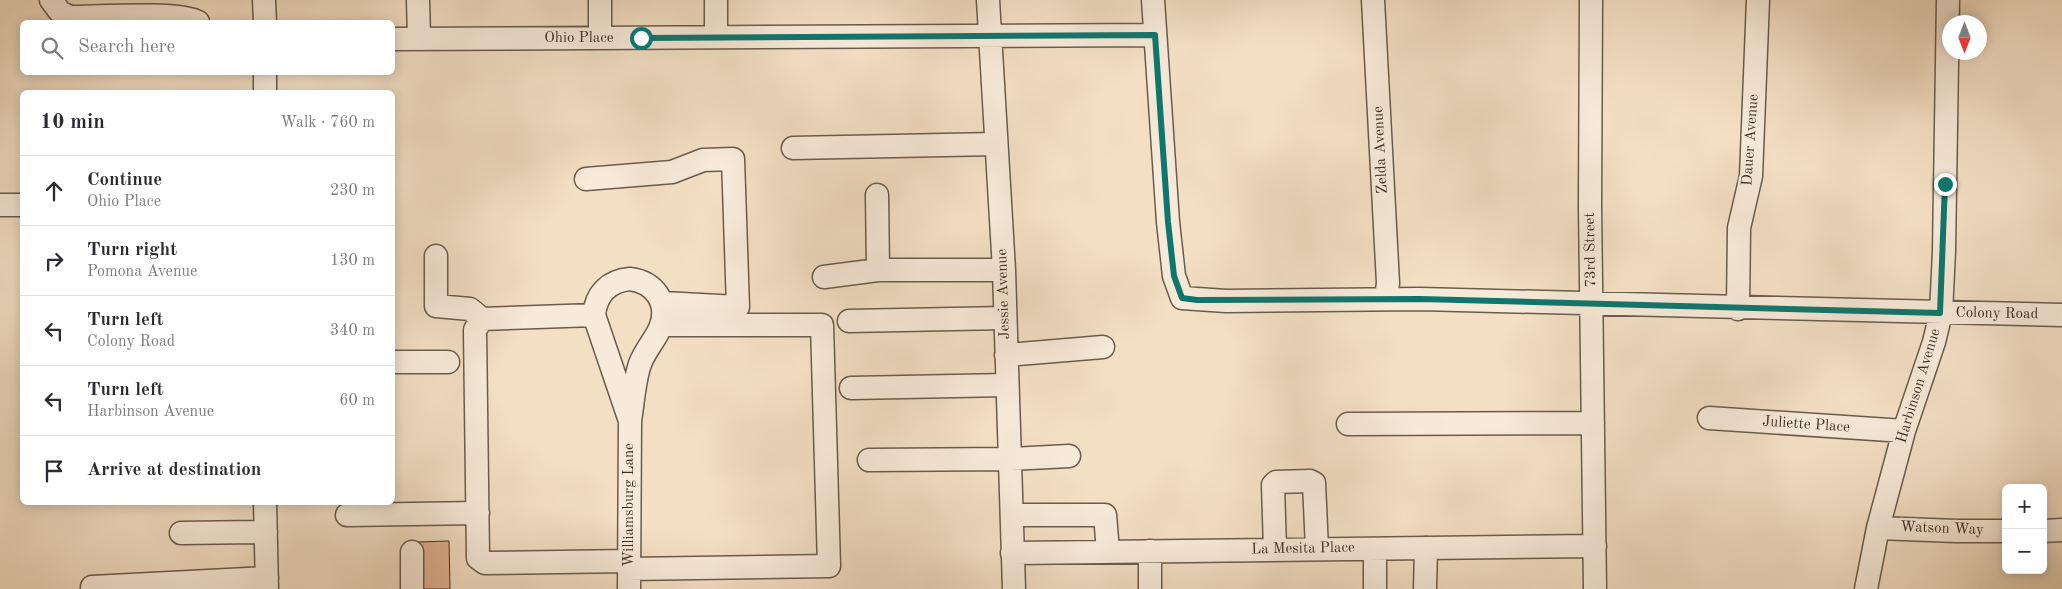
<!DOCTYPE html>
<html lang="en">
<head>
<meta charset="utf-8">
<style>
  body { margin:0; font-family:"Old Standard TT",serif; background:#f2f2f3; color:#2b2b33 }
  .controls { position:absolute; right:15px; bottom:15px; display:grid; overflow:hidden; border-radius:8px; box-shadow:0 2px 12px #0003 }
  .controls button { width:45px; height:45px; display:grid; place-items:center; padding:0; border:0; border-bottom:1px solid #e1e1e2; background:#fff; color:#2b2b33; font:25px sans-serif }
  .compass { position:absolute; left:1942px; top:15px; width:45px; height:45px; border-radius:50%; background:#fff; box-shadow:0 2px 12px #0003; rotate:180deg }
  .stop { position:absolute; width:15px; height:15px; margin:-11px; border:4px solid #0f766e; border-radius:50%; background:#fff }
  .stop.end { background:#0f766e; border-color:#fff; box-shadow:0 1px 5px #0008 }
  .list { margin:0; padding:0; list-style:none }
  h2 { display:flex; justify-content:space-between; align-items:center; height:65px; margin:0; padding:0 20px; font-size:21px }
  h2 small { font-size:16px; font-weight:400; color:#7c7c81 }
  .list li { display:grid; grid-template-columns:32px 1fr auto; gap:15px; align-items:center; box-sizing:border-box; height:70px; padding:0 20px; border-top:1px solid #e1e1e2 }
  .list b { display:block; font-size:19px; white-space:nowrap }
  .list p { margin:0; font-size:16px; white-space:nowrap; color:#7c7c81 }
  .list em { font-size:16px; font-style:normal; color:#7c7c81 }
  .icon { flex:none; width:28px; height:28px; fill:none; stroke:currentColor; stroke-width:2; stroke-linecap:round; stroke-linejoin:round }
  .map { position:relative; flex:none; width:2062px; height:589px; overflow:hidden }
  .search { position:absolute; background:#fff; box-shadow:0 2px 12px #0003; left:20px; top:20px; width:375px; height:55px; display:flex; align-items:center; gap:12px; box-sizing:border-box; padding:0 18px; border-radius:8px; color:#7c7c81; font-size:19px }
  .panel { position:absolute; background:#fff; box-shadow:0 2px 12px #0003; left:20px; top:90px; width:375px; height:415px; border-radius:8px }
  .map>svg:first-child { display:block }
</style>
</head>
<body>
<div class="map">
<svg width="2062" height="589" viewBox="0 0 2062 589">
  <rect width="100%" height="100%" fill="#f3dfc4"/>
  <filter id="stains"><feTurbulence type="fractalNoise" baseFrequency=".004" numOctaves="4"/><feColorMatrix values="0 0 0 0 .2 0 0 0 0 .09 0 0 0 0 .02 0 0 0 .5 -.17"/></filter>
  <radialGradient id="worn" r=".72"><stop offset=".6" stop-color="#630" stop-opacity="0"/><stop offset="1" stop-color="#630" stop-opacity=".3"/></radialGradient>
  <path fill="#e3b18e" stroke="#3b3025" d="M449,541L450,589H418L417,542Z"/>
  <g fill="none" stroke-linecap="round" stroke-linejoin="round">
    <defs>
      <path id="minor" d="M51,0L60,12L70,17C94,17 181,11 198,22
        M264,0L265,22
        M418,0L419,39
        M600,0V38
        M988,0L1004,270L1014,589
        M1153,0L1168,222L1174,276L1182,298L1226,301L1420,299L2062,315
        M1373,0L1388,283L1386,299
        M1591,0L1590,206L1595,589
        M716,37V0
        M392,39L1155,35
        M265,92V72
        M793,148L995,144
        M586,179L672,172L703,160L733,159L738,307L663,303
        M877,195L878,270H1004
        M0,205H22
        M436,256V306L470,309L482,319
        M824,277L878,270
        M630,279C654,282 669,302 661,326C656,339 645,350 640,364C634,381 633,403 630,421L594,315C596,294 608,281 630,279Z
        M1738,309L1739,228L1751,176L1758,0
        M594,315L482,319L475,330L478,558L485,563L629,561
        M849,321L1005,318
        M1006,355L1103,347
        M392,362H448
        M851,388L1007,385
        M1709,418L1904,431
        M1348,424L1593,423
        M869,460L1011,459L1069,456
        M265,502L267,589
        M347,515L478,513
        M1012,515H1105L1108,551
        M1878,528L1956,531H2006
        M2043,531L2062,530
        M181,533L266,532
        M1275,549L1273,485L1276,482L1310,481L1314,483L1317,549
        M1375,549V589
        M1150,551V589
        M412,552V589
        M1012,553L1595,546
        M629,569L829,566L822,325H661
        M92,587L267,578
        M629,589L630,421
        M1425,589L1426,548
        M1866,589L1878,528L1904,431L1934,342L1941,313L1944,251L1948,0"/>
    </defs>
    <use href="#minor" stroke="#695c4d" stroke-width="25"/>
    <use href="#minor" stroke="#f7ead9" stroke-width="22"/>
  </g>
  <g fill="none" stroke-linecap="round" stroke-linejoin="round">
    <path stroke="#0f766e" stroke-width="6" d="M641,38L1155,35L1168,222L1174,276L1182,298L1197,300L1420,299L1940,313L1945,184"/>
  </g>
  <g text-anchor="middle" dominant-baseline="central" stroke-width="5" stroke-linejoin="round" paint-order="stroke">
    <g font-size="15" fill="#3b3025" stroke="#f7ead9">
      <text x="579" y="38">Ohio Place</text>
      <text transform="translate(1751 140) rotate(-86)">Dauer Avenue</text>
      <text transform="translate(1381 150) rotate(-93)">Zelda Avenue</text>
      <text transform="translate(1591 250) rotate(-91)">73rd Street</text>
      <text transform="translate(1004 294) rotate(-92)">Jessie Avenue</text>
      <text transform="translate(1997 314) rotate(1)">Colony Road</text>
      <text transform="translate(1919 386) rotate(-73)">Harbinson Avenue</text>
      <text transform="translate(1806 425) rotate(4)">Juliette Place</text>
      <text transform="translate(629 505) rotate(-90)">Williamsburg Lane</text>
      <text transform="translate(1942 529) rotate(2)">Watson Way</text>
      <text transform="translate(1303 549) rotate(-1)">La Mesita Place</text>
    </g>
  </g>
  <rect width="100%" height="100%" filter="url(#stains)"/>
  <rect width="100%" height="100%" fill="url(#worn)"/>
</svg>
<div class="controls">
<button>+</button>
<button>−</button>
</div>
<svg class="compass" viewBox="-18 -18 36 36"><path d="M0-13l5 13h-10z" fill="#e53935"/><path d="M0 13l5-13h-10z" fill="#7c7c81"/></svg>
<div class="stop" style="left:641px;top:38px"></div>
<div class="stop end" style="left:1945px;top:184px"></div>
<div class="search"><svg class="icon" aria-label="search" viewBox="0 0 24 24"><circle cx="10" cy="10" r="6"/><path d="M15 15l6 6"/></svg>Search here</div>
<section class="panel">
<h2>10 min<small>Walk · 760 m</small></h2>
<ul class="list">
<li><svg class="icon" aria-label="ahead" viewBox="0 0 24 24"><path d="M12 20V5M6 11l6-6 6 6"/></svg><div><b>Continue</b><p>Ohio Place</p></div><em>230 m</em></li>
<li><svg class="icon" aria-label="right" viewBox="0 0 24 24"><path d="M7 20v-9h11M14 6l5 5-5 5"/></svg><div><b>Turn right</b><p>Pomona Avenue</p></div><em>130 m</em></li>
<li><svg class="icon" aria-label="left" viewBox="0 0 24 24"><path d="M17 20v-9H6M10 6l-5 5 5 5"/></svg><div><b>Turn left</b><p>Colony Road</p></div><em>340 m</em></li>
<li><svg class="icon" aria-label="left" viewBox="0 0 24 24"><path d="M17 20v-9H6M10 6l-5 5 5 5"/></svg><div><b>Turn left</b><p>Harbinson Avenue</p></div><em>60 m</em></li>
<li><svg class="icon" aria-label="arrive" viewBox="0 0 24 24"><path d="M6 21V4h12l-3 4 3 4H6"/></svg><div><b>Arrive at destination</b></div></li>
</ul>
</section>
</div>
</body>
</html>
